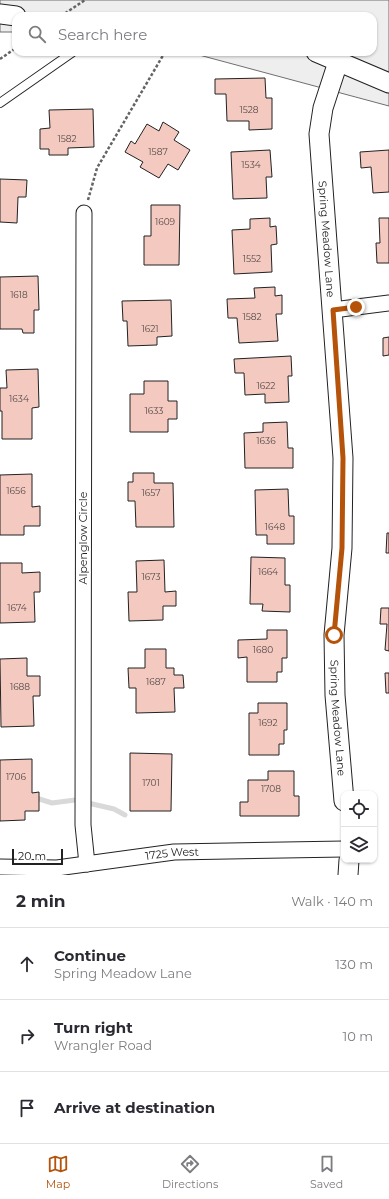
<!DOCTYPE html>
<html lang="en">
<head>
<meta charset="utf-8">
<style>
  body { margin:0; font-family:Montserrat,sans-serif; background:#f7f7f7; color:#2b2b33 }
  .controls { position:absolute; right:12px; bottom:12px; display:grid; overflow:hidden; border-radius:8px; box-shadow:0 1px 3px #0004 }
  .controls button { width:36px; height:36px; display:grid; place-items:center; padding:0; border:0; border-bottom:1px solid #e1e1e2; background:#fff; color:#2b2b33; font:20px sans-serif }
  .scale { position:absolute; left:12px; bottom:10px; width:51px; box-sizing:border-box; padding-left:4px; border:2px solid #222; border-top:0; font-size:11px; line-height:14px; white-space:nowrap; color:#222; -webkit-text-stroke:3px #fff; paint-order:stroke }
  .stop { position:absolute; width:12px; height:12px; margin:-9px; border:3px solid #b45309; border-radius:50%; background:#fff }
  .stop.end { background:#b45309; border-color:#fff; box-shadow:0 1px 4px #0008 }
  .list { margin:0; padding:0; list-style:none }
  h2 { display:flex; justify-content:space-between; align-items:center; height:52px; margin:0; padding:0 16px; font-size:17px }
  h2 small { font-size:13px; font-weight:400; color:#7c7c81 }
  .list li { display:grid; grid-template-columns:26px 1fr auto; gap:12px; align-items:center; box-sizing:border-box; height:72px; padding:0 16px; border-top:1px solid #e1e1e2 }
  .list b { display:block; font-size:15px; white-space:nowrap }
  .list p { margin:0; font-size:13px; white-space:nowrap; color:#7c7c81 }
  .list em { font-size:13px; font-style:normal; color:#7c7c81 }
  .icon { flex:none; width:22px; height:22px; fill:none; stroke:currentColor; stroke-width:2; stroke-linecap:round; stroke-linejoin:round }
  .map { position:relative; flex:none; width:389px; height:875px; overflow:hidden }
  .search { position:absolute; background:#fff; box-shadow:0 1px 3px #0004; left:12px; right:12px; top:12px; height:44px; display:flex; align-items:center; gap:10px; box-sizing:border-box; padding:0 14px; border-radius:12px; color:#7c7c81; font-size:15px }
  .sheet { height:268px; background:#fff }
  nav { display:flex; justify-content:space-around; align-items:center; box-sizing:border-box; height:56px; border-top:1px solid #e1e1e2; background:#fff; font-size:11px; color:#7c7c81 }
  nav a { display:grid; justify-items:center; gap:2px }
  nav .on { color:#b45309 }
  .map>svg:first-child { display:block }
</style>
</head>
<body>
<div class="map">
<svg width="389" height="875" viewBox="0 0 389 875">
  <rect width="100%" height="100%" fill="#fff"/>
  <path fill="#eee" stroke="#6f6f6f" d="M0,0H389V106L188,52H373V16H16V32H0Z"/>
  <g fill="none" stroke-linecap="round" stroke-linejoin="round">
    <path stroke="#d9d9d9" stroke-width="5" d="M33,797L52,803L75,800L114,809L125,815"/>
  </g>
  <path fill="#f3c9c0" stroke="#222" d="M265,78L266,98H272V129L249,130V121H227L226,94H215V79Z
    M93,109L94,147L68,148V155H49V149H40V129L50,128L49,110Z
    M163,122L179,132L174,140L190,150L178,170L168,164L159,178L140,167L143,162L125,152L131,141L135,144L147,124L159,131Z
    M270,150L272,177H266L267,198L233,199L231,152Z
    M389,150V192L373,193L371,167L361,168L360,152Z
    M0,179L27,180L26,197H18L17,223L0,222Z
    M151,205H180L179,265H144V236H151Z
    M270,218V227L276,226L277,244L271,245L272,272L234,274L232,230L250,229V219Z
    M379,218H389V263H377L376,243H380Z
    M38,276L39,310H34V333H23L22,329H0V277Z
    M275,287V296L282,295V314H276L278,341L239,343L237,318H228L227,299L255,298L254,288Z
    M171,300L172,336L157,337V345L128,346L127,321H123L122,301Z
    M389,337V355L383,356V338Z
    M291,356L292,376H288L289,402L265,403V394L245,395L244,373H235L234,359Z
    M38,369L39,407L32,408V439H2V411H0V388H7L6,370Z
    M144,381H168V401H177V419H168V432H130V394H144Z
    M287,422L288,448H293V468H245L244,433L263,432V423Z
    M133,473H154V483H173L174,527H136L135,501H128V482H133Z
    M32,474V507L40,506V526H24V535H0V475Z
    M288,489L289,516H294V544H267V535H256L255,490Z
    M387,533H389V553H386Z
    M251,557L285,558V585H290V612L262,611L263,604H250Z
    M164,560L165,592L176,591V606H163V620L129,621L128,592H137L136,561Z
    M0,563H22V573L40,572V592H34L35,622L0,623Z
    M381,608H389V651L385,650L387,624H380Z
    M267,630H287V658H282V672H277V682H247V657L238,658V640L267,639Z
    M145,649H166V668H174V675H183L184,688H174L175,712L136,713V688H129L128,668H145Z
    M27,658V676H40V696H33L34,726L1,727L0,659Z
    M385,673H389V693H386Z
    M258,703H287V730H284V744H279V755H249V713H258Z
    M130,753L172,754L171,811H130Z
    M32,759V793L39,792V811H25V820L0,821V760Z
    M268,771H294V796H299V816H240V802H248V780H268Z"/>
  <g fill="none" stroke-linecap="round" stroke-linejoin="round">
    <defs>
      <path id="service" d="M0,103L73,52"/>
      <g id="minor">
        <path d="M84,213L83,825L87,864"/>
        <path d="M333,310L389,303"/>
        <path id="s1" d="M0,867L57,868L174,852L344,849"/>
      </g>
      <g id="tertiary">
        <path d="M0,14L16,16"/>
        <path d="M316,52L389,83"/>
        <path id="s2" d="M338,62L323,108L319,134L343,458L342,548L334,635L335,695L344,801"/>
        <path d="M348,875L349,860"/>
      </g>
    </defs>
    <use href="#service" stroke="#222" stroke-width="10"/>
    <use href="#minor" stroke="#222" stroke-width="17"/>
    <use href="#tertiary" stroke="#222" stroke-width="21"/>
    <path stroke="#646464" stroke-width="2.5" stroke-dasharray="3 2" stroke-linecap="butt" d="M61,16L85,0
      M0,59L16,48
      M88,200L97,168L165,52"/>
    <use href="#service" stroke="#fff" stroke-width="8"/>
    <use href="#minor" stroke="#fff" stroke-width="15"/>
    <use href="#tertiary" stroke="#fff" stroke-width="19"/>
  </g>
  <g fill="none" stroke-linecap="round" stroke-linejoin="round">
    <path stroke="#b45309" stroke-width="5" d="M334,635L342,548L343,458L333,310L356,307"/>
  </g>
  <g text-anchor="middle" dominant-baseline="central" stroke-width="3" stroke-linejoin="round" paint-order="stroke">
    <g font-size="9" fill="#564c4a">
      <text x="249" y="109">1528</text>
      <text x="67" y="138">1582</text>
      <text x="158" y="151">1587</text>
      <text x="251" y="164">1534</text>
      <text x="165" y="221">1609</text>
      <text x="252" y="258">1552</text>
      <text x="19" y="294">1618</text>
      <text x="252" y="316">1582</text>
      <text x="150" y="328">1621</text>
      <text x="266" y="385">1622</text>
      <text x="19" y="398">1634</text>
      <text x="154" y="410">1633</text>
      <text x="266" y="440">1636</text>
      <text x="16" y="490">1656</text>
      <text x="151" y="492">1657</text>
      <text x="275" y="526">1648</text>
      <text x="268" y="571">1664</text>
      <text x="151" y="576">1673</text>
      <text x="17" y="607">1674</text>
      <text x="263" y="649">1680</text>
      <text x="156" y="681">1687</text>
      <text x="20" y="686">1688</text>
      <text x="268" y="722">1692</text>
      <text x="16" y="776">1706</text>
      <text x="151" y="782">1701</text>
      <text x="271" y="788">1708</text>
    </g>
    <g font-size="11" fill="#222" stroke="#fff">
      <text stroke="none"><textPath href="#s2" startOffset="180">Spring Meadow Lane</textPath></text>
      <text transform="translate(83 538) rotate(-90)">Alpenglow Circle</text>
      <text stroke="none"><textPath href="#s2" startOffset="660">Spring Meadow Lane</textPath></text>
      <text stroke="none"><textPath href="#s1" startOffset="173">1725 West</textPath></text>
    </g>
  </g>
</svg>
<div class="controls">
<button><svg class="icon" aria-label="locate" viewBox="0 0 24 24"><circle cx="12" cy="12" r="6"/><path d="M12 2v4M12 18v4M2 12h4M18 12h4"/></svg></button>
<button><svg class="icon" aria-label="layers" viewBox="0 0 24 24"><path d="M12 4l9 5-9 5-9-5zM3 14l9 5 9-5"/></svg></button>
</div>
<div class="scale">20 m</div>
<div class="stop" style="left:334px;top:635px"></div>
<div class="stop end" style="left:356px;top:307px"></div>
<div class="search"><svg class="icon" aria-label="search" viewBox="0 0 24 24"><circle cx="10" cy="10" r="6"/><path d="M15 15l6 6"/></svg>Search here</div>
</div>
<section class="sheet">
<h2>2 min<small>Walk · 140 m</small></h2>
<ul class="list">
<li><svg class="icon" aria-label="ahead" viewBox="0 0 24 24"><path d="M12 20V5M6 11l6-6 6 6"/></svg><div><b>Continue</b><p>Spring Meadow Lane</p></div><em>130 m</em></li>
<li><svg class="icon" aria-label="right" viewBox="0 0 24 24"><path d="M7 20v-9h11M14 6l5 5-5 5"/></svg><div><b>Turn right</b><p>Wrangler Road</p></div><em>10 m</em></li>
<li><svg class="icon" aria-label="arrive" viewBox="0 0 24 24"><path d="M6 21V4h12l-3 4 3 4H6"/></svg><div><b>Arrive at destination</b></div></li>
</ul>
</section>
<nav>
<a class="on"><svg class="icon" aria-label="map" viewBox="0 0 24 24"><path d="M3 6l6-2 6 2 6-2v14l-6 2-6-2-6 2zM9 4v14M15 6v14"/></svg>Map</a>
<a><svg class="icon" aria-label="directions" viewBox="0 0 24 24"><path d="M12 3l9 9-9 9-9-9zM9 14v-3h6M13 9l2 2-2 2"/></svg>Directions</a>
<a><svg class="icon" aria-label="saved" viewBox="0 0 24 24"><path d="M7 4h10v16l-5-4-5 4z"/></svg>Saved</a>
</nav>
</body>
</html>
